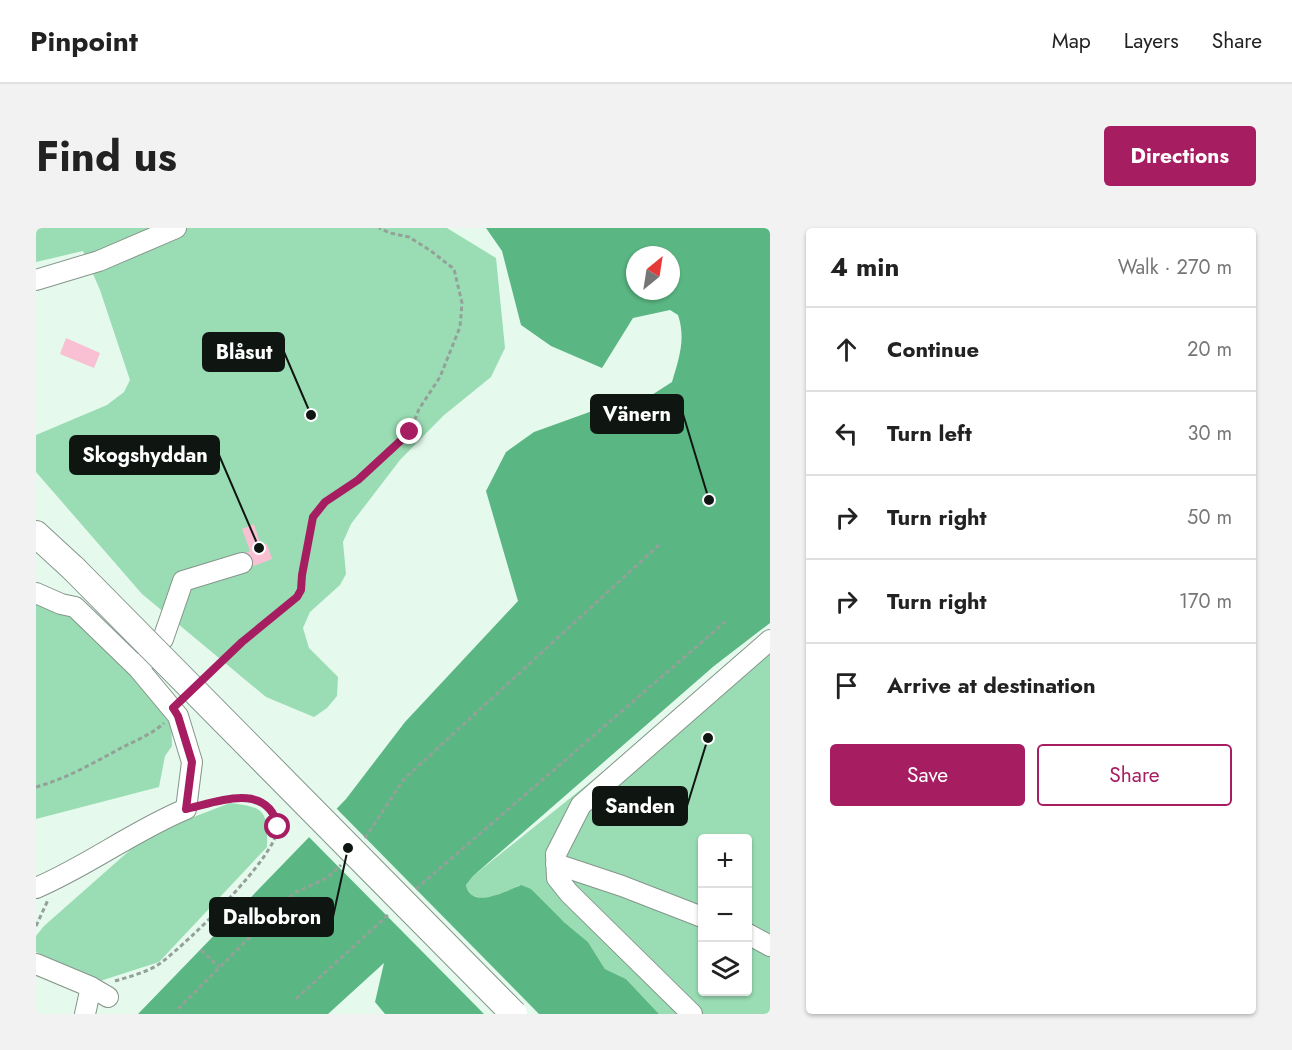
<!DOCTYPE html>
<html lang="en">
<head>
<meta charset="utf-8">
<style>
  body { margin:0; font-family:Jost,sans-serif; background:#f2f2f2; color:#222 }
  .controls { position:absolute; right:18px; bottom:18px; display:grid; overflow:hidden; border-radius:6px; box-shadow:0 2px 4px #0004 }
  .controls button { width:54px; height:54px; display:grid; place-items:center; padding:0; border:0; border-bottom:2px solid #e0e0e0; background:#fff; color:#222; font:30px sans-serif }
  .compass { position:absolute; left:590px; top:18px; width:54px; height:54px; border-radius:50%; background:#fff; box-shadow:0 2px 4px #0004; rotate:30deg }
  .stop { position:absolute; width:18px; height:18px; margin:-14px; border:4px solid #a71d62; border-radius:50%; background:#fff }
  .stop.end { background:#a71d62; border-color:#fff; box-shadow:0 2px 6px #0008 }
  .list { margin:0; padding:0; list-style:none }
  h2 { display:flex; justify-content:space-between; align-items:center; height:78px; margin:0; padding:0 24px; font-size:26px }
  h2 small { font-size:20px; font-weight:400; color:#767676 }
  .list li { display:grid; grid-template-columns:39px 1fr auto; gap:18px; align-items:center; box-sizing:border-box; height:84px; padding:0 24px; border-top:2px solid #e0e0e0 }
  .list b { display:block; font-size:22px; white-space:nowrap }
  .list em { font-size:20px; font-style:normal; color:#767676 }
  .actions { display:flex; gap:12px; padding:18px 24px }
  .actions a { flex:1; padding:14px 0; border:2px solid #a71d62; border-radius:6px; text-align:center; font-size:21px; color:#a71d62 }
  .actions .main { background:#a71d62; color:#fff }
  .icon { flex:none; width:33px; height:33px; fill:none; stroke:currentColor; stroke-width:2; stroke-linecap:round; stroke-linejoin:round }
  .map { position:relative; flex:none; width:734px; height:786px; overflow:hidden; border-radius:6px }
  header { display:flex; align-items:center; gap:36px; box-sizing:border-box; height:84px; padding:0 30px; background:#fff; border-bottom:2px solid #e0e0e0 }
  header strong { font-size:28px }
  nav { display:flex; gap:33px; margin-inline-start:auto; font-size:21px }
  .intro { display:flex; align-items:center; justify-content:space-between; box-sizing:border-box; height:144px; padding:0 36px }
  h1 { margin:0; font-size:42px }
  .button { padding:15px 27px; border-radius:6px; background:#a71d62; color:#fff; font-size:21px; font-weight:700 }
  main { display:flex; gap:36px; padding:0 36px }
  aside { flex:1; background:#fff; border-radius:6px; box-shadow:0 2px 4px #0004 }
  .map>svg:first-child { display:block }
</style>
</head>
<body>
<header>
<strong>Pinpoint</strong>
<nav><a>Map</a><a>Layers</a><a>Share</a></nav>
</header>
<div class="intro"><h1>Find us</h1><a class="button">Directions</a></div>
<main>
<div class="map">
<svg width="734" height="786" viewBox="0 0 734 786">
  <rect width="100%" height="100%" fill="#e6f9ed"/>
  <path fill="#9addb4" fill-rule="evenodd" d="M0,0H411L460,30L469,120L455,149L407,188L364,232L315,296L307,314L310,346L304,357L274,384L267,400L273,420L302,449L301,468L291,480L278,489L230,469L106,366L0,244V207L71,177L88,164L94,152L64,62L47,23L0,34Z
    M0,370L38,385L135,483L136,518L129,528L123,559L0,591Z
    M734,410V786H623L590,751L569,741L552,714L484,657C470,664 435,681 430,657L437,648ZM666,610H712V764H666Z
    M194,575C229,579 232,583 231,619L123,734L61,754L0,724V708L8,698L111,607Z"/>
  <path fill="#5ab783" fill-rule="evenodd" d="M450,0H734V395L678,438L437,648L430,657C435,682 470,663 485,657L495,661L528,694L552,714L569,741L590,751L623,786H349L339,774L348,735L292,786H102L310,571L369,494L482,373L450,263L470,224L498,204L573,177L611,170L636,154C643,130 650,111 642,87L634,82L597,90L566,140L515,118L485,97L466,23ZM599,27H635V63H599Z"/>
  <path fill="#e6f9ed" d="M299,579L503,786H448L271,607Z"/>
  <path fill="#f9bfd3" d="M30,110L64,125L58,140L24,126Z
    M218,296L225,318L231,316L236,331L209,341L204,327L214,323L206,301Z"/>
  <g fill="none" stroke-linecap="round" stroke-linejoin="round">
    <defs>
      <path id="minor" d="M0,52L63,33L140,0
        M0,365L25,376L39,379L102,440L142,488L156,534L150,581C97,603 52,638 0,660
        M110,432L127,411L147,353L206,335
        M520,636L586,658L666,689
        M712,706L734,718
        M0,736L55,759L72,769
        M49,786L55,759
        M656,786L533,665L521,650L520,626L545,577L734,412"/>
      <path id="major" d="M0,306L38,341"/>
    </defs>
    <use href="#minor" stroke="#84958a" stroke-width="22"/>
    <use href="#major" stroke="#84958a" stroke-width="28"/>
    <path stroke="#93a198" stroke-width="3" stroke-dasharray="4.5 3" stroke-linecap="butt" d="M170,448L206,414L261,369L265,362L266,347L277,289L289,275L322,252L374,204L383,181L404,149L424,99L426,75L418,41L395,23L373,9L354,5L343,0
      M0,559C30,551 59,534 87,519C101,512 116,506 128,495
      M329,610L368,551L624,316
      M380,661L689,394
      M0,698L12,672
      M165,722L183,739
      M79,753C95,748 113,744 126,734C153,713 240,630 242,599C243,590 238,584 232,579C212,563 189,572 166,577
      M260,771L353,686
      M142,781L258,665L291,650L305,637"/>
    <use href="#minor" stroke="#fff" stroke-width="20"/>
    <use href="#major" stroke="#fff" stroke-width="26"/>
    <defs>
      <path id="major-bridge" d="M38,341L478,786"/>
    </defs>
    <use href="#major-bridge" stroke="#84958a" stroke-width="28" stroke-linecap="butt"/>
    <use href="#major-bridge" stroke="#fff" stroke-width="26"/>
  </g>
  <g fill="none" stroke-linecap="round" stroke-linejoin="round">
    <path stroke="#a71d62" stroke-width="8" d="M242,599C232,553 181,574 150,581L156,534L142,488L137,480L206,414L261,369L265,362L266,347L277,289L289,274L322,252L374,204"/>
  </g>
  <path fill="none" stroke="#0f1612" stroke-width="2" d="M275 187L248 124M673 272L647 186M223 320L183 227M672 510L651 578M312 620L297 689"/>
  <g fill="#0f1612" stroke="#fff" stroke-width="2">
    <circle cx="275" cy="187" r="6"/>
    <circle cx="673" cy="272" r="6"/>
    <circle cx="223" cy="320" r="6"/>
    <circle cx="672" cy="510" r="6"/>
    <circle cx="312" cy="620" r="6"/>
  </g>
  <g fill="#0f1612" stroke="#0f1612" stroke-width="2">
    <rect x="167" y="105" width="81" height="38" rx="6"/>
    <rect x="555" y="167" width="92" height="38" rx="6"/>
    <rect x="34" y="208" width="149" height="38" rx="6"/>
    <rect x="557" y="559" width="94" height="38" rx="6"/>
    <rect x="174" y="670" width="123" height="38" rx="6"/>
  </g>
  <g font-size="20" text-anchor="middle" font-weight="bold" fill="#fff">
    <text x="208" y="131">Blåsut</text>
    <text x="601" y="193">Vänern</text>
    <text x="109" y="234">Skogshyddan</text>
    <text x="604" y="585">Sanden</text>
    <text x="236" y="696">Dalbobron</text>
  </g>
</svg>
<div class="controls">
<button>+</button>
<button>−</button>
<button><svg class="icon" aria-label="layers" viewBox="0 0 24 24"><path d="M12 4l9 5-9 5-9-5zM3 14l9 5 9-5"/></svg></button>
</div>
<svg class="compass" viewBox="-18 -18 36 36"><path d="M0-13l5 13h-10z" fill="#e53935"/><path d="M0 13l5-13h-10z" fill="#767676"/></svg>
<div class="stop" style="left:242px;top:599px"></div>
<div class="stop end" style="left:374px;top:204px"></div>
</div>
<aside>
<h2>4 min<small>Walk · 270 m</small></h2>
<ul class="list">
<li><svg class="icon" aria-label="ahead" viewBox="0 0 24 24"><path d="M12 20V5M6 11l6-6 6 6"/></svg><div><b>Continue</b></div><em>20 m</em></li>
<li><svg class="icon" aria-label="left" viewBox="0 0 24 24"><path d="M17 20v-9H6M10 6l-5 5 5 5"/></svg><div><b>Turn left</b></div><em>30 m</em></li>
<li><svg class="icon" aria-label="right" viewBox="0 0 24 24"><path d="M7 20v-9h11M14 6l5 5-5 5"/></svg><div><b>Turn right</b></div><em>50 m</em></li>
<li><svg class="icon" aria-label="right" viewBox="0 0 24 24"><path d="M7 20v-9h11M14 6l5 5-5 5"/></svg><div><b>Turn right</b></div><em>170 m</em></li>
<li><svg class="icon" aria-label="arrive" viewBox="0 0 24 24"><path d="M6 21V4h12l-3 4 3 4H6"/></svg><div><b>Arrive at destination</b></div></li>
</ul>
<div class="actions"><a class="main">Save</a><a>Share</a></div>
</aside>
</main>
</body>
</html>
